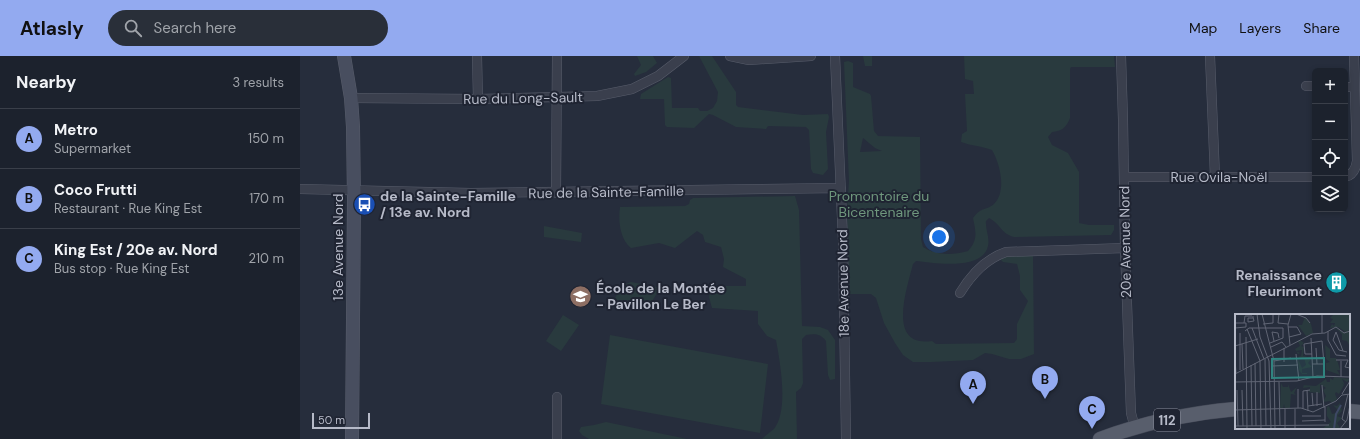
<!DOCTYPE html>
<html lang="en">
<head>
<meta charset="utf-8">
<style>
  body { margin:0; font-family:"DM Sans",sans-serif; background:#292f39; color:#f1f3f6 }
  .controls { position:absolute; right:12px; top:12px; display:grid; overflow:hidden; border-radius:6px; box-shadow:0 2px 6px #0003 }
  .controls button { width:36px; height:36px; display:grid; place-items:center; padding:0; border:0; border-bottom:1px solid #3a3f49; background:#1c222d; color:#f1f3f6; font:20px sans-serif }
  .scale { position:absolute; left:12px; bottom:10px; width:58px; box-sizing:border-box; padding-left:4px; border:2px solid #b6bac8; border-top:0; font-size:11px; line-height:14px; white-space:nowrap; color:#b6bac8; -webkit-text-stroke:3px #1f2432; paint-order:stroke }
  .you { position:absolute; left:639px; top:181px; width:14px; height:14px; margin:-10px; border:3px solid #fff; border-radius:50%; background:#1a73e8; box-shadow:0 0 0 6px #1a73e833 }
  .badge { display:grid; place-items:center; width:26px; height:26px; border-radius:50%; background:#93aaf0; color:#111; font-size:13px; font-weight:700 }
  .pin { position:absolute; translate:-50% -33px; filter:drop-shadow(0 1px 2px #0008) }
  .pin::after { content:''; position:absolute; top:21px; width:14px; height:12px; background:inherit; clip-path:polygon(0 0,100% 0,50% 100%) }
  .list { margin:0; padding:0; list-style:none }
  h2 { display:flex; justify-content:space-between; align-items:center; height:52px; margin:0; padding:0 16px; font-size:17px }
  h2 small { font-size:13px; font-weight:400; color:#a0a4aa }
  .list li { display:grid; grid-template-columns:26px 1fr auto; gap:12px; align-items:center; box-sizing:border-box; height:60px; padding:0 16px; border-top:1px solid #3a3f49 }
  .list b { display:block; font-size:15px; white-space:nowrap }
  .list p { margin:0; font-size:13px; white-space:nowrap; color:#a0a4aa }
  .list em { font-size:13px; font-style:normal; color:#a0a4aa }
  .icon { flex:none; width:22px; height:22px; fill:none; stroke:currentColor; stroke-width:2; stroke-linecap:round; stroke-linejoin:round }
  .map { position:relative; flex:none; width:1060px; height:383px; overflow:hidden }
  header { display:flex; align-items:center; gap:24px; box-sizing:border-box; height:56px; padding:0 20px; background:#93aaf0; color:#111 }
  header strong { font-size:19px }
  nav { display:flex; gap:22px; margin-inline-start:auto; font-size:14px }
  .search { width:280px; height:36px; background:#292f39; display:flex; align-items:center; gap:10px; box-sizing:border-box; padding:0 14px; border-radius:22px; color:#a0a4aa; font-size:15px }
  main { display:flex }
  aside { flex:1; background:#1c222d }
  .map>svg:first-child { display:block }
</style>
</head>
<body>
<header>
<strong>Atlasly</strong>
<div class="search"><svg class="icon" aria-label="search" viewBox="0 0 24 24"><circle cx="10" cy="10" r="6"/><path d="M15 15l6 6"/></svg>Search here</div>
<nav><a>Map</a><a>Layers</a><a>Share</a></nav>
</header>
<main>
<aside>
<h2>Nearby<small>3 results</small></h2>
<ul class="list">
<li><span class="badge">A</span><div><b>Metro</b><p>Supermarket</p></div><em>150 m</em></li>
<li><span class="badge">B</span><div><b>Coco Frutti</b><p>Restaurant · Rue King Est</p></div><em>170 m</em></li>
<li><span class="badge">C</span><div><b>King Est / 20e av. Nord</b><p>Bus stop · Rue King Est</p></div><em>210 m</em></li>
</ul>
</aside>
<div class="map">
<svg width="1060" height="383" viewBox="0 0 1060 383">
  <rect width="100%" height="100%" fill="#262d3c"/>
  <path fill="#293a3e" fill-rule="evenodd" d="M337,0H353L357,7L346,16L335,20L334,18L341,9Z
    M399,0H412L436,36V49L438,51L503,59L528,58L529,61L526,76L528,113L523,119L513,117L511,113L509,74L506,71L468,70L466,73L436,71L413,59L409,58L394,72L367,71L365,69L364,43H340L341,38L368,21L371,22L372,52H398L400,55H407L413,52L417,45L418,36Z
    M563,0H572V10H565Z
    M664,0H814L815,11H771L770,13V62C766,72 762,75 752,76L748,81L752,89L768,97L779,116V167L789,169H814V174L811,179L714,181C700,177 701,168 689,162L686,165C685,173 690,181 688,190C682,215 635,207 616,205L613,208C607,232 586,292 632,285L636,288L714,287L717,283V268L728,245L720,234V220L717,208L703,206L700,203L701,200L733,197L734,298L721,303H709L692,298L685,297L673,304L631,306H613L603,299L595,287L584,267L576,242L571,238H549L547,154L549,125L544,6L548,5L553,7V31L570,38L571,40L574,75L578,80L620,81L621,183L623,191C637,200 653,199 668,195C678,184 676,176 673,162C682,150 686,155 694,148C707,135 700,108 692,94C682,90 672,90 661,86L662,78L667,75L665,38H674L673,25L665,23ZM563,82L575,92L582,95L560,96Z
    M495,140L499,154L502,270L520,271L528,274L535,284V323L530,324L528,319L526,285C520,277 514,278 506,279L502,283L503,327L501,332L496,336L497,383H462C466,379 470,376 474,373C489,354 480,306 476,284L467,280L458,268V255L412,252L409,241L411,230H446V223L423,211L424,203L421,191L405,186L403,179L397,175L375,192L359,187L331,192C320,183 318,165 320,151L385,150L389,148L390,144L393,142Z
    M244,170L282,177L281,186L244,181Z
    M331,226L357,231L359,234L351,247L349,248L313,246L322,229Z
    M263,259L279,269L261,295L246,285Z
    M310,279L468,308L460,377L301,348Z
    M306,366L387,383H289L282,379L279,375L281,371L294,369Z"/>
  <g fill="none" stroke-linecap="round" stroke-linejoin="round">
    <defs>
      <path id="street" d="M177,0L178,43
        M430,0L449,4L511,0
        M535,0L543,185L546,383
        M821,0L823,64L825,192L831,357L835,372
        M910,0L915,121
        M1006,30H1015
        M1045,31H1055
        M51,42L178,43L297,40L332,33L358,20L384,0
        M824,121H1015
        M1045,121C1053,119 1056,112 1057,105L1054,0
        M0,133L171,137L541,132
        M256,137L257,0
        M660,237C671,219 685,203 706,196L825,192
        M257,341V383"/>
      <path id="secondary" d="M44,0L51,42L53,71L54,143L52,383"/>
      <path id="primary" d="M1049,355L1060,356
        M800,383C843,367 890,357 936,353"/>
    </defs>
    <use href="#street" stroke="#585d6b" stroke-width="10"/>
    <use href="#secondary" stroke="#585d6b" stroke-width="14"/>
    <use href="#primary" stroke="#434856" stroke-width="15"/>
    <use href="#street" stroke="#3a3f4d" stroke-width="9"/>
    <use href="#secondary" stroke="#484e5f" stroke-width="13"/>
    <use href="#primary" stroke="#585e6c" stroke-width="14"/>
  </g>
  <defs>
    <symbol id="bus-disc" viewBox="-11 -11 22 22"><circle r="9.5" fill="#1a4fb4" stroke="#1f2432"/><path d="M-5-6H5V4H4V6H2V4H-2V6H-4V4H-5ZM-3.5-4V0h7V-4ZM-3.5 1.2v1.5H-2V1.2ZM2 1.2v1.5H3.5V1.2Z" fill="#fff"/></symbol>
    <symbol id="building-disc" viewBox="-11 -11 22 22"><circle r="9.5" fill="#0f9aa8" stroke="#1f2432"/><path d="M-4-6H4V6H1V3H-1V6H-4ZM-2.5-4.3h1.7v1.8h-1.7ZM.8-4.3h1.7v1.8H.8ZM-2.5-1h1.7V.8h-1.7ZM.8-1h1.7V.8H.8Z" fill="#fff"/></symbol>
    <symbol id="school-disc" viewBox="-11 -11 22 22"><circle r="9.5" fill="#8d6e63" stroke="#1f2432"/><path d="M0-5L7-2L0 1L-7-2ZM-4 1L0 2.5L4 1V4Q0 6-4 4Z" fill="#fff"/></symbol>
  </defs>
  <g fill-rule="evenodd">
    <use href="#bus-disc" x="52" y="136" width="25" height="25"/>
    <use href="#building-disc" x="1024" y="214" width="25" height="25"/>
    <use href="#school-disc" x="268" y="228" width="25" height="25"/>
  </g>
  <g text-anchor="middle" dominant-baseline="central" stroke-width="4" stroke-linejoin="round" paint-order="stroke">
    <rect fill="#1f2432" stroke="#898d9b" stroke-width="1" x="854" y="353" width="26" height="22" rx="3"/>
    <g font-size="13" font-weight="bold" fill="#b6bac8">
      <text x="867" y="364">112</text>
    </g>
    <g font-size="14" fill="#b6bac8" stroke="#1f2432">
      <text transform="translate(223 42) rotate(-1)">Rue du Long-Sault</text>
      <text x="919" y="121">Rue Ovila-Noël</text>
      <text transform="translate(306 136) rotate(-1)">Rue de la Sainte-Famille</text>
      <text transform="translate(825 186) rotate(-91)">20e Avenue Nord</text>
      <text transform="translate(38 191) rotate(-90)">13e Avenue Nord</text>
      <text transform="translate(543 227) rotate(-91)">18e Avenue Nord</text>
    </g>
    <g font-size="14" font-weight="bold" fill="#b6bac8" stroke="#1f2432" text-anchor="start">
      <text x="80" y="140">de la Sainte-Famille<tspan x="80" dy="16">/ 13e av. Nord</tspan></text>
      <text x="1022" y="219" text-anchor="end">Renaissance<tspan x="1022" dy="16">Fleurimont</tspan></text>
      <text x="296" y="232">École de la Montée<tspan x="296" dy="16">- Pavillon Le Ber</tspan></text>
    </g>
    <g font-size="14" fill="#6f977d" stroke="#1f2432">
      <text x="579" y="140">Promontoire du<tspan x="579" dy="16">Bicentenaire</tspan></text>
    </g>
  </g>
  <g transform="translate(935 258)">
    <rect width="115" height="115" fill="#262d3c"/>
    <path d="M99,0H115V16L111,18L103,13L95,14L97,10L99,12L100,9H95L98,5L95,4ZM70,3L76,10L78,19L71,22L63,11H67ZM102,14L107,18L115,17V52V33L112,27L107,26V20L102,15L98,16ZM65,26L69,29L66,32L69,33L68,42L77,44L73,49L77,53L67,55V59H72L73,54L72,60H67L64,56L63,45L67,54L71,51L69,44H63L66,43L63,42H66L67,36L61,37L65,39L63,40L60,35L65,32L63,27ZM90,31L95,35V44H101L103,49L105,56H102L105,61L91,56V49L95,48L91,45ZM99,63L115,65L112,68L107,65L110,71L107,69L109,71L104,80L101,78L100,80L102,85L97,89L95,87L88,88L91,82L88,76L91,74L85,70V79L74,78L75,73L68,74L69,71H67L81,72L91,65L92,68H95V64L98,66ZM46,69L48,73H53V70L56,78L62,73L59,79L61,81L56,80L55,94L50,95L49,90L48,95H45ZM105,89L107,97L102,102L107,104L102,109L105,114L87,115L96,108L92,102V93L94,92L97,100L101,99L103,96L98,91L102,92Z" fill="#293a3e"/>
    <path fill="none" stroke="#3d4864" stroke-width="2" d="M99,115L101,100L106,91"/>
    <path fill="none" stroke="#606574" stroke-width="1" d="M22,0L25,23L34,47L36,115M27,0L39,47L40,115M44,0L43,9L53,10M61,0L71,4L75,9M87,0V19M18,2V3L19,7L13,8V4H18M0,9H11V13L0,14M9,9L10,2H17M28,10L38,9V0M53,13H62L66,20L54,23M17,14L29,45M12,15L25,47M10,17L14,14H48V24L35,29M93,17V26L101,41L111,42M5,19V56M11,23L12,115M76,24L78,63M39,27L37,18L43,19L44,24M7,30L8,55M55,31L53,11L56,0M0,32L23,25M36,33L47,28L51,33M49,34V48M81,34L82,50M108,37L101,18L98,26L104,36L112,38M61,40L64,67M77,40H70L69,30L87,27L89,50H77M0,45L1,59M30,45L31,112M101,46H113L110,53L115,54M25,47L26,115M39,47L56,44M20,49L21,112M16,51L17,112M37,52L63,51M0,60L77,20L90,19L101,13L109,19L115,17M106,63V47M0,68L62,67L82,62L115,63M44,68L45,112M87,71L89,94M63,75V94M2,76L3,112M7,76L8,112M72,76L73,97M82,78V92M77,79L78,92M107,80L115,67M73,92L87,90M90,93V108M50,95V115M68,95V77L75,76M0,96L66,94L78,98L101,87L107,81L115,80M67,102H86M67,107L90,106M111,108L107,105L113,80M0,112L94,111M60,115V95M105,115L112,106L115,91"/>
    <path fill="#308480" fill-opacity="0.15" stroke="#308480" stroke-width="2" d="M89,44V63L37,64V45Z"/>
    <rect width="115" height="115" fill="none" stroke="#b6bac8" stroke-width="2"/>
  </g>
</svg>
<div class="controls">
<button>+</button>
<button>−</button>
<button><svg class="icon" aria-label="locate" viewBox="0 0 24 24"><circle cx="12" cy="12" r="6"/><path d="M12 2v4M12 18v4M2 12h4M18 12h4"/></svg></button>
<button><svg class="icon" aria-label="layers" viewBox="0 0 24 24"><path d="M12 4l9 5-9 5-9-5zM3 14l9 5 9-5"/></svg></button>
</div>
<div class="scale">50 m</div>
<div class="you"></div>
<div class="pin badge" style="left:673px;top:348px">A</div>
<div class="pin badge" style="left:745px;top:343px">B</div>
<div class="pin badge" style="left:792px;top:373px">C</div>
</div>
</main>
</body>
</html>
